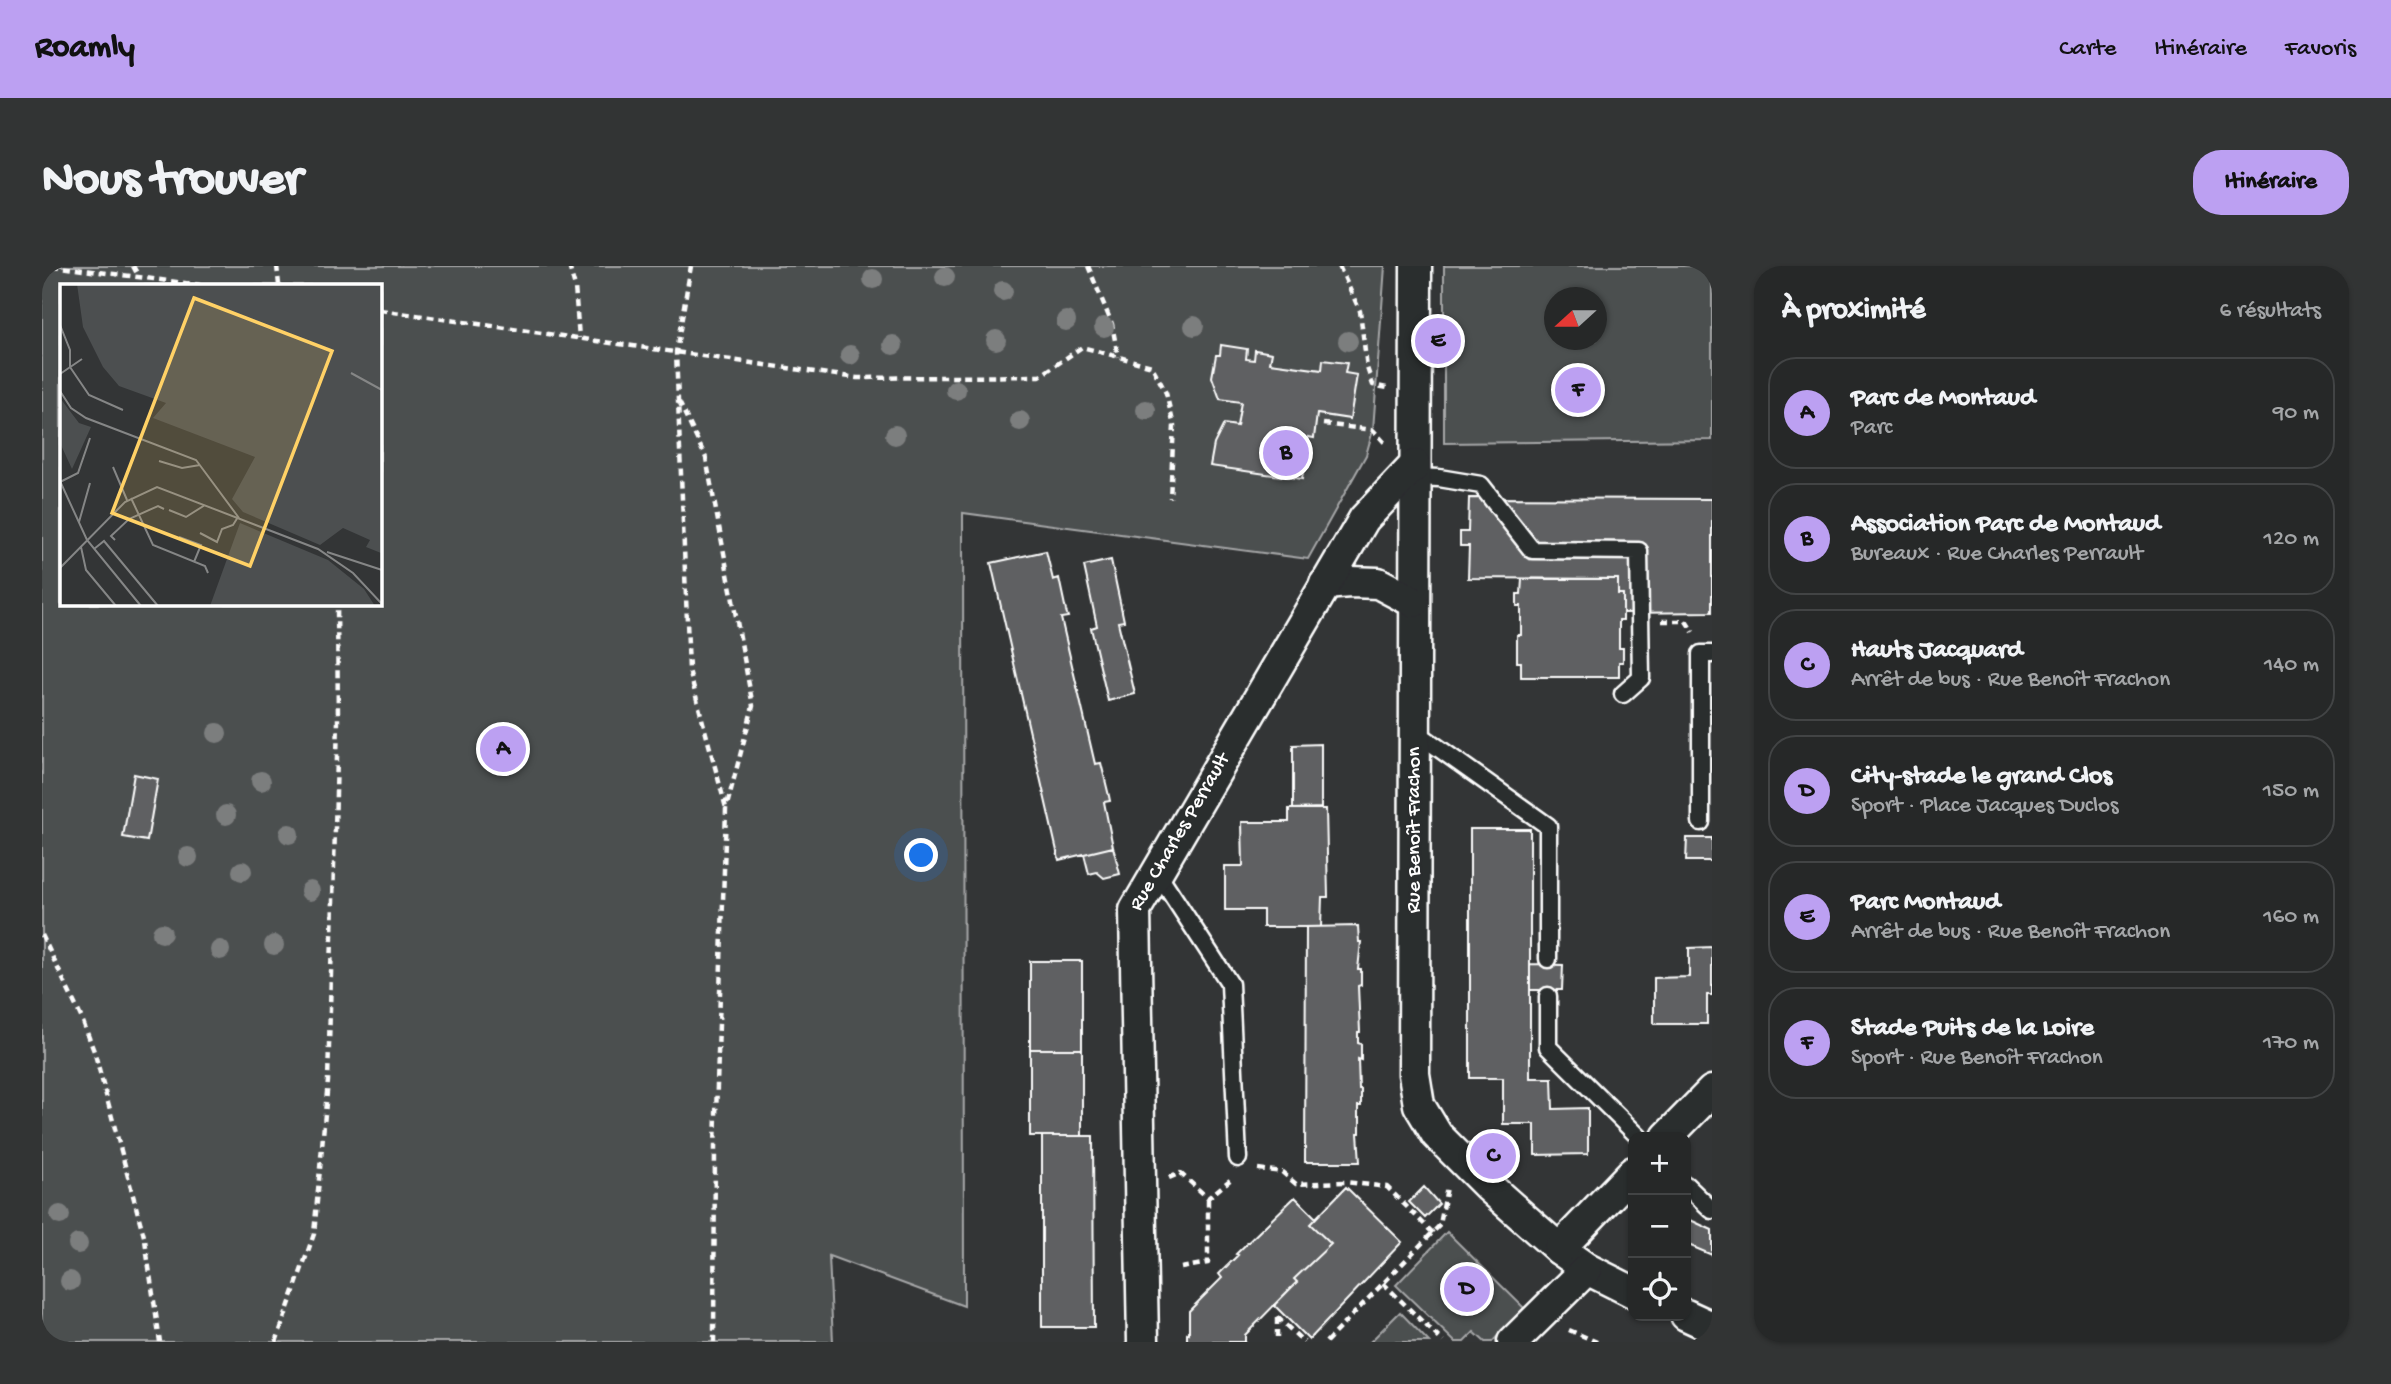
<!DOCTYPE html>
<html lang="fr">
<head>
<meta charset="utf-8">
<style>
  body { margin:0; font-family:"Gochi Hand",sans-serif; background:#323434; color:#f1f3f6 }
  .controls { position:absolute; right:21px; bottom:21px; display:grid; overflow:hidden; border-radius:14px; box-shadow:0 2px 5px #0004 }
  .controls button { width:63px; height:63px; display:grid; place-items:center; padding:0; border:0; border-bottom:2px solid #424445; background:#262828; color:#f1f3f6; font:35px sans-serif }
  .compass { position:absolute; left:1502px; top:21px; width:63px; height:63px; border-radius:50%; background:#262828; box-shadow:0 2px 5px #0004; rotate:249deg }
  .you { position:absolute; left:880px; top:590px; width:24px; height:24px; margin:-18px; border:5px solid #fff; border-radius:50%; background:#1a73e8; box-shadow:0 0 0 10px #1a73e833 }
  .badge { display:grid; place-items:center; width:46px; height:46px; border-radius:50%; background:#bca0f2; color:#111; font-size:23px; font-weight:700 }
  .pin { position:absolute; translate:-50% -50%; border:4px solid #fff; box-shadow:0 2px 7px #0006 }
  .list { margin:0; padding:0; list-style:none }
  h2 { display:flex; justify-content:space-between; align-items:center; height:91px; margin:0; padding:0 28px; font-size:30px }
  h2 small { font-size:23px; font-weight:400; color:#a4a6a8 }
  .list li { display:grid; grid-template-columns:46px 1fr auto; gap:21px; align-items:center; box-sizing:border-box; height:112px; margin:0 14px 14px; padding:0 14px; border:2px solid #424445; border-radius:28px }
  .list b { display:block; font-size:26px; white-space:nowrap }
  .list p { margin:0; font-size:23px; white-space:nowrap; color:#a4a6a8 }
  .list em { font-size:23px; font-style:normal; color:#a4a6a8 }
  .icon { flex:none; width:38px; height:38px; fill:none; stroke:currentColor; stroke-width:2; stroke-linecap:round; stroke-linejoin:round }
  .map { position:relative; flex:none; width:1670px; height:1076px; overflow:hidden; border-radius:28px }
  header { display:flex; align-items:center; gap:42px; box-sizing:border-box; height:98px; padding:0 35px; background:#bca0f2; color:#111 }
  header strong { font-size:33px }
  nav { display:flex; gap:38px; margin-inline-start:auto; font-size:24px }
  .intro { display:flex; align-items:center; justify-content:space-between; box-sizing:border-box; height:168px; padding:0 42px }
  h1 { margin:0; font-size:49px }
  .button { padding:18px 32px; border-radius:28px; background:#bca0f2; color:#111; font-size:24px; font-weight:700 }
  main { display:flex; gap:42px; padding:0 42px }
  aside { flex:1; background:#262828; border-radius:28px; box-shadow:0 2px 5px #0004 }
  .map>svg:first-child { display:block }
</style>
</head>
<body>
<header>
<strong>Roamly</strong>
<nav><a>Carte</a><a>Itinéraire</a><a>Favoris</a></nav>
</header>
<div class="intro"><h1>Nous trouver</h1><a class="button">Itinéraire</a></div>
<main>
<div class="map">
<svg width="1670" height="1076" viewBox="0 0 1670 1076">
  <rect width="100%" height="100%" fill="#333536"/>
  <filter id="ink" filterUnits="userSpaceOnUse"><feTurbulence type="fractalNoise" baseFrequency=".0143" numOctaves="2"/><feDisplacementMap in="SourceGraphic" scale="14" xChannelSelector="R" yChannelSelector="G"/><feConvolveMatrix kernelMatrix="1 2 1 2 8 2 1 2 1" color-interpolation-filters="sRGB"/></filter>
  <g filter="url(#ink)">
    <path fill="#4c4f50" stroke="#a6a7a8" stroke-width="2" fill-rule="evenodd" d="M0,0H1343L1331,164L1324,189L1266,293L921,247L922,1040L787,990L791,1076H0ZM19,19H338V338H19Z
      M1402,0H1670V174L1402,177ZM1512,32H1554V74H1512Z
      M1405,966L1482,1042L1450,1076H1443L1432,1066L1422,1076H1413L1354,1019Z
      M1358,1046L1387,1076H1328Z"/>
    <path fill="#5f6162" stroke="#fff" stroke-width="2" d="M1179,79L1205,83L1204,93L1212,94L1213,84L1230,87L1228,97L1280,104L1281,94L1305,97L1303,107L1315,109L1308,153L1275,148L1272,172L1266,171L1260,213L1168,200L1172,178L1182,158L1195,160L1199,136L1178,133L1170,111L1174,89H1178Z
      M1427,232L1670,233V346L1581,347V328H1576V313L1426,312L1427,280H1418V266H1426Z
      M1004,285L1011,314L1017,312L1024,345L1026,351L1019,352L1053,498L1059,497L1067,530L1068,535L1062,536L1071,581L1017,594L949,297Z
      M1069,294L1082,355L1076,356L1093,428L1066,435L1049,362L1055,360L1042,300Z
      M1480,313H1576V328H1581V354H1577V382H1581V396H1577V411H1479V396H1475V369H1479V340H1475V328H1479Z
      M1279,478V542L1251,543V479Z
      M92,508L116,513L105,575L81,571Z
      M1247,543H1284L1286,631H1280L1279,661H1221V644H1183V600H1201L1200,556H1247Z
      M1428,563H1488V812H1510L1511,843L1546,842V888L1493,889V858H1461V812H1428Z
      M1645,572H1670V595H1644Z
      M1071,581L1078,608L1062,612L1055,606L1047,608L1042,588Z
      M1316,660L1317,676H1319L1316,703H1319V719L1316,720L1318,766H1316V777L1319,778V794L1316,793L1317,823H1319V840H1316V851H1318V867H1316L1318,896H1263L1264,661Z
      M1670,681V729H1665V758H1612V712L1647,711V682Z
      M988,695H1040V783H988Z
      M1488,698L1521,699L1520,724H1488Z
      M988,783H1040V870H988Z
      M1000,870H1051L1052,1061H1000Z
      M1304,921L1360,976L1267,1074L1232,1039L1255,1016L1252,1013L1289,978L1268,958Z
      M1382,921L1397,938L1383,952L1367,936Z
      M1253,931L1274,952L1268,958L1289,978L1252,1013L1255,1016L1203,1069V1076H1145V1067L1147,1068V1045L1180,1012L1177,1008L1196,989L1194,988Z
      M1644,952L1670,964V989L1644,978Z"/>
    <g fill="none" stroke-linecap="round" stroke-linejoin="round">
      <defs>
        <path id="lane" d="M1373,211L1397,212L1439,219L1490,284L1597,285L1599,412L1581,428
          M1374,466L1506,560V693
          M1659,556V388H1670
          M1115,606L1188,718L1196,892
          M1506,730V781L1597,871
          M1644,919L1670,944"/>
        <g id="street">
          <path d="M1374,0L1372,808L1377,839L1395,869L1446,920L1517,983L1545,1003L1591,1026"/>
          <path d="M1283,318L1308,316L1336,317L1372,336"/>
          <path d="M1625,871L1670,825"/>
          <path d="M1517,983L1591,906"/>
          <path d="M1644,1049L1670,1061"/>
          <path id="s1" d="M1101,1076L1093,644L1322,253L1373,199"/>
          <path d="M1471,1076L1545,1003"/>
        </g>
      </defs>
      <use href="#lane" stroke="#fff" stroke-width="21"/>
      <use href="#street" stroke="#fff" stroke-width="35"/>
      <path stroke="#fff" stroke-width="4.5" stroke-dasharray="7 5" stroke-linecap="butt" d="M10,0L158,19
        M91,0L97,11
        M235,0L237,19
        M527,0L533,21L537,72
        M649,0L634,86L647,404L684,542
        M1046,0L1070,58L1076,91
        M1297,0L1318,45L1325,102L1331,119L1345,122
        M338,44L815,112L998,110L1040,81L1110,100L1124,127L1132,160L1128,232
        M637,136L664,192L711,440L684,543L673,880L672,1076
        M1281,158L1331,164L1344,178
        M1620,355H1644L1651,366
        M0,669L40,753L53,788L103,974L118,1076
        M1216,903L1240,906L1254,918L1303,916L1345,921L1391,967
        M1127,912L1138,907L1166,932L1188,914
        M1139,1002L1166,997V932
        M1341,1017L1401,1076
        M1235,1051L1262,1076
        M1235,1052V1076
        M1527,1064L1555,1076
        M234,1076L272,968L286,815L296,455L295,338
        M1284,1076L1398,959L1405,921"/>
      <use href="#lane" stroke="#2a2d2e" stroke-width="16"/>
      <use href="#street" stroke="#2a2d2e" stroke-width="30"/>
    </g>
    <g fill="#7c7e7e">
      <circle cx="903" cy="11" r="10"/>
      <circle cx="831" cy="13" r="10"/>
      <circle cx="961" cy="25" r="10"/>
      <circle cx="1024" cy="55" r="10"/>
      <circle cx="1152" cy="60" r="10"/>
      <circle cx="1062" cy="61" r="10"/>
      <circle cx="954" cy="74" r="10"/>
      <circle cx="1306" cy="75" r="10"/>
      <circle cx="851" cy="79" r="10"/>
      <circle cx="808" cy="89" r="10"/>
      <circle cx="914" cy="124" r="10"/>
      <circle cx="1104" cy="144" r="10"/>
      <circle cx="978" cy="155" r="10"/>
      <circle cx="853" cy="169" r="10"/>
      <circle cx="175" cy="467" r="10"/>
      <circle cx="219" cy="515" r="10"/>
      <circle cx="184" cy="549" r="10"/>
      <circle cx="247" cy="568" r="10"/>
      <circle cx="146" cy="591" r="10"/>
      <circle cx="200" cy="605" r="10"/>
      <circle cx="268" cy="625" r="10"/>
      <circle cx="120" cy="667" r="10"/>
      <circle cx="232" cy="679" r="10"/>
      <circle cx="178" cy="684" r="10"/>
      <circle cx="18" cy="949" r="10"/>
      <circle cx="36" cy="978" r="10"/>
      <circle cx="28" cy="1015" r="10"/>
    </g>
  </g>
  <g text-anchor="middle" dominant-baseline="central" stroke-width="5" stroke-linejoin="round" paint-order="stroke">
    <g font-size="21" fill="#fff" stroke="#2a2d2e">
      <text transform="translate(1373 564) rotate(-90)">Rue Benoît Frachon</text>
      <text stroke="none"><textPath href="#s1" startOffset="522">Rue Charles Perrault</textPath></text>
    </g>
  </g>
  <g transform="translate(18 18)">
    <rect width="322" height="322" fill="#333536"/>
    <path d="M17,0H322L321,269L306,263L310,256L283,244L260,261L183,228L172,215L195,173L93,134L106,119L59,102L43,83L23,43ZM0,114L19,139L31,143L12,185L0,159ZM180,239L268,276L304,305L315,322H150Z" fill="#4c4f50"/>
    <path fill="none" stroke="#858686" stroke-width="2" d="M0,41L10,66V83L29,111L63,126M291,89L322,106M0,90L22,75M0,107L11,124L26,134L136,176L179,234M99,177L122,184L140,181M53,183L67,216M0,197L27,256L81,322M0,198L18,189L30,154M71,214L93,261L145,282L148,289M109,226L126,233L145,221M19,238L30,199M140,249L157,258L162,245L173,241L178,233M119,253L141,261L134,278M55,256L51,252L69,235L98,222L104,225M21,263L26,286L56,322M34,265L44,257L98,322M267,268L322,286M0,284L65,218L97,203L258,265L293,289L322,320"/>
    <path fill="#ffd166" fill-opacity="0.15" stroke="#ffd166" stroke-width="3.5" d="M134,14L272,67L190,282L52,229Z"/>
    <rect width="322" height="322" fill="none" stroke="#fff" stroke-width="3.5"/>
  </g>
</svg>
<div class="controls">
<button>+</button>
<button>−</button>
<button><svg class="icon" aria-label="locate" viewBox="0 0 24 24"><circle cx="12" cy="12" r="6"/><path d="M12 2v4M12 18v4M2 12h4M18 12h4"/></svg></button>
</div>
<svg class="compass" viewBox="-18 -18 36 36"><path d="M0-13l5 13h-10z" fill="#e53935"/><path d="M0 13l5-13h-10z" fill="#a4a6a8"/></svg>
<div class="you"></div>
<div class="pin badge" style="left:461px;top:483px">A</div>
<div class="pin badge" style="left:1244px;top:187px">B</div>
<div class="pin badge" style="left:1451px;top:890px">C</div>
<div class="pin badge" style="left:1425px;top:1023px">D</div>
<div class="pin badge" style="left:1396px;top:75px">E</div>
<div class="pin badge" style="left:1536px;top:124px">F</div>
</div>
<aside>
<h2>À proximité<small>6 résultats</small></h2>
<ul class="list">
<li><span class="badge">A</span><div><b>Parc de Montaud</b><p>Parc</p></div><em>90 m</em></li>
<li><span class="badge">B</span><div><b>Association Parc de Montaud</b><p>Bureaux · Rue Charles Perrault</p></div><em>120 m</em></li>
<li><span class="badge">C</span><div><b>Hauts Jacquard</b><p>Arrêt de bus · Rue Benoît Frachon</p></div><em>140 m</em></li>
<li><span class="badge">D</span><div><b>City-stade le grand Clos</b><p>Sport · Place Jacques Duclos</p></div><em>150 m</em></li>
<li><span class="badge">E</span><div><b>Parc Montaud</b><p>Arrêt de bus · Rue Benoît Frachon</p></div><em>160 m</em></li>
<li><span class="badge">F</span><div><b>Stade Puits de la Loire</b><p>Sport · Rue Benoît Frachon</p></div><em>170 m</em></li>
</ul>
</aside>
</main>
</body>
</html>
